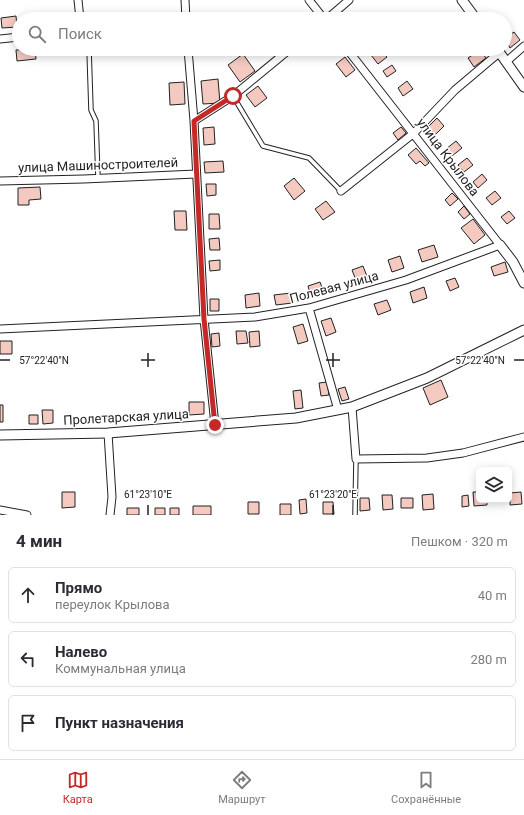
<!DOCTYPE html>
<html lang="ru">
<head>
<meta charset="utf-8">
<style>
  body { margin:0; font-family:Roboto,sans-serif; background:#f2f2f3; color:#2b2b33 }
  .controls { position:absolute; right:12px; bottom:12px; display:grid; overflow:hidden; border-radius:6px; box-shadow:0 2px 10px #0003 }
  .controls button { width:36px; height:36px; display:grid; place-items:center; padding:0; border:0; border-bottom:1px solid #e1e1e2; background:#fff; color:#2b2b33; font:20px sans-serif }
  .stop { position:absolute; width:12px; height:12px; margin:-9px; border:3px solid #c62828; border-radius:50%; background:#fff }
  .stop.end { background:#c62828; border-color:#fff; box-shadow:0 1px 4px #0008 }
  .list { margin:0; padding:0; list-style:none }
  h2 { display:flex; justify-content:space-between; align-items:center; height:52px; margin:0; padding:0 16px; font-size:17px }
  h2 small { font-size:13px; font-weight:400; color:#7c7c81 }
  .list li { display:grid; grid-template-columns:26px 1fr auto; gap:12px; align-items:center; box-sizing:border-box; height:56px; margin:0 8px 8px; padding:0 8px; border:1px solid #e1e1e2; border-radius:6px }
  .list b { display:block; font-size:15px; white-space:nowrap }
  .list p { margin:0; font-size:13px; white-space:nowrap; color:#7c7c81 }
  .list em { font-size:13px; font-style:normal; color:#7c7c81 }
  .icon { flex:none; width:22px; height:22px; fill:none; stroke:currentColor; stroke-width:2; stroke-linecap:round; stroke-linejoin:round }
  .map { position:relative; flex:none; width:524px; height:515px; overflow:hidden }
  .search { position:absolute; background:#fff; box-shadow:0 2px 10px #0003; left:12px; right:12px; top:12px; height:44px; display:flex; align-items:center; gap:10px; box-sizing:border-box; padding:0 14px; border-radius:22px; color:#7c7c81; font-size:15px }
  .sheet { height:244px; background:#fff }
  nav { display:flex; justify-content:space-around; align-items:center; box-sizing:border-box; height:56px; border-top:1px solid #e1e1e2; background:#fff; font-size:11px; color:#7c7c81 }
  nav a { display:grid; justify-items:center; gap:2px }
  nav .on { color:#c62828 }
  .map>svg:first-child { display:block }
</style>
</head>
<body>
<div class="map">
<svg width="524" height="515" viewBox="0 0 524 515">
  <rect width="100%" height="100%" fill="#fff"/>
  <path fill="#f3c9c0" stroke="#222" d="M16,16L17,27L2,28L1,18Z
    M514,32L520,40L510,48L505,38Z
    M35,49L36,59L17,61L16,50Z
    M379,49L387,57L378,64L371,55Z
    M480,50L486,58L474,67L468,58Z
    M243,54L255,71L240,82L228,65Z
    M345,57L355,70L346,77L336,64Z
    M392,65L396,71L387,77L383,71Z
    M218,79L220,103L203,104L201,81Z
    M407,81L413,89L403,96L398,88Z
    M184,82L185,104L170,105L169,83Z
    M258,86L267,98L255,107L246,95Z
    M437,118L444,126L435,135L428,127Z
    M214,127L215,144L204,145L203,128Z
    M401,127L406,133L398,140L393,133Z
    M456,141L462,148L452,156L446,149Z
    M416,148L429,163L425,166L420,161L416,164L408,155Z
    M467,158L473,165L464,172L458,165Z
    M223,161L224,172L205,173L204,162Z
    M482,174L487,180L478,188L473,182Z
    M294,178L305,191L294,200L284,186Z
    M206,184H216V195L207,196Z
    M40,187L41,199L29,200V205H18V188Z
    M495,191L501,198L492,205L486,198Z
    M452,193L458,199L450,206L445,200Z
    M326,201L335,212L323,220L315,209Z
    M464,206L470,214L464,219L458,212Z
    M174,211H186L187,230H175Z
    M509,211L515,218L507,224L501,217Z
    M209,214H219L220,229H209Z
    M473,219L485,235L474,244L461,228Z
    M219,238L220,250H210L209,239Z
    M434,245L438,257L422,262L418,250Z
    M400,256L404,268L392,272L388,260Z
    M220,260V270L210,271L209,261Z
    M505,262L508,272L494,276L491,267Z
    M363,266L368,279L357,283L352,270Z
    M455,278L459,287L450,291L446,281Z
    M320,282L324,293L311,297L308,286Z
    M424,287L427,298L413,303L410,292Z
    M259,293L260,306L246,308L245,295Z
    M291,293L292,303L276,305L274,295Z
    M210,299H219V311H210Z
    M387,300L391,310L378,315L374,304Z
    M331,318L336,332L326,336L321,321Z
    M303,324L308,341L298,344L293,327Z
    M236,331H246L248,343L237,344Z
    M259,331L260,346L250,347L249,332Z
    M219,333L220,346L212,347L211,334Z
    M0,341H12V354H0Z
    M441,380L448,397L430,405L423,388Z
    M327,382L329,395L321,396L319,383Z
    M345,387L349,399L342,401L338,389Z
    M301,390L303,408L295,409L293,391Z
    M189,402H204V414L189,415Z
    M0,405H3V422H0Z
    M42,410H53V423L43,424Z
    M29,415H38V424H29Z
    M62,492H75V507L62,508Z
    M473,492H479V500H487V505L474,506Z
    M521,492L522,504L510,505V493Z
    M433,494L434,509L423,510L422,495Z
    M382,495H392L393,509L383,510Z
    M468,495L469,506L462,507V496Z
    M360,498H369L370,510L360,511Z
    M401,498H413V508H401Z
    M306,499L307,513L300,514L299,500Z
    M248,502H259V514H248Z
    M323,502H333L334,514H323Z
    M280,504H291V515H280Z
    M193,506H211V515H193Z
    M127,508H139V515H127Z
    M155,508H165V515H155Z
    M170,508H179V515H170Z"/>
  <g fill="none" stroke-linecap="round" stroke-linejoin="round">
    <defs>
      <path id="lane" d="M89,49L91,110L96,121L98,178
        M233,96L263,146L309,158L341,191
        M355,515L356,459"/>
      <path id="street" d="M78,0L80,19
        M185,0L186,19
        M309,0L324,19
        M327,19L349,0
        M0,39L19,37
        M188,49L194,121L204,319L215,425
        M506,62L524,46
        M194,121L233,96L290,49
        M0,181L84,179L196,174
        M341,191L414,133L455,90L500,52
        M309,308L338,410
        M0,329L255,317L309,308L406,280L500,245L347,49
        M352,407L356,459L427,458L463,453L524,437
        M108,433L112,497L110,515
        M0,510L27,515"/>
      <path id="secondary" d="M462,0L476,19
        M497,49L524,87
        M500,245L513,262L524,283
        M0,435L108,433L296,418L352,407L427,378L524,330"/>
    </defs>
    <use href="#lane" stroke="#222" stroke-width="5.5"/>
    <use href="#street" stroke="#222" stroke-width="9"/>
    <use href="#secondary" stroke="#222" stroke-width="11"/>
    <use href="#lane" stroke="#fff" stroke-width="3.5"/>
    <use href="#street" stroke="#fff" stroke-width="7"/>
    <use href="#secondary" stroke="#fff" stroke-width="9"/>
  </g>
  <g fill="none" stroke-linecap="round" stroke-linejoin="round">
    <path stroke="#c62828" stroke-width="5" d="M215,425L204,319L194,121L233,96"/>
  </g>
  <path fill="none" stroke="#222" stroke-width="1.5" d="M148,353V367M333,353V367M0,360H10M141,360H155M326,360H340M514,360H524M148,505V515M333,505V515"/>
  <g text-anchor="middle" dominant-baseline="central" stroke-width="3" stroke-linejoin="round" paint-order="stroke">
    <g font-size="13" fill="#222" stroke="#fff">
      <text transform="translate(448 157) rotate(53)">улица Крылова</text>
      <text transform="translate(98 165) rotate(-2)">улица Машиностроителей</text>
      <text transform="translate(334 287) rotate(-15)">Полевая улица</text>
      <text transform="translate(126 417) rotate(-3)">Пролетарская улица</text>
    </g>
  </g>
  <g font-size="10" text-anchor="middle" fill="#222" stroke="#fff" stroke-width="3" stroke-linejoin="round" paint-order="stroke">
    <text x="44" y="364">57°22'40"N</text>
    <text x="480" y="364">57°22'40"N</text>
    <text x="148" y="498">61°23'10"E</text>
    <text x="333" y="498">61°23'20"E</text>
  </g>
</svg>
<div class="controls">
<button><svg class="icon" aria-label="layers" viewBox="0 0 24 24"><path d="M12 4l9 5-9 5-9-5zM3 14l9 5 9-5"/></svg></button>
</div>
<div class="stop" style="left:233px;top:96px"></div>
<div class="stop end" style="left:215px;top:425px"></div>
<div class="search"><svg class="icon" aria-label="search" viewBox="0 0 24 24"><circle cx="10" cy="10" r="6"/><path d="M15 15l6 6"/></svg>Поиск</div>
</div>
<section class="sheet">
<h2>4 мин<small>Пешком · 320 m</small></h2>
<ul class="list">
<li><svg class="icon" aria-label="ahead" viewBox="0 0 24 24"><path d="M12 20V5M6 11l6-6 6 6"/></svg><div><b>Прямо</b><p>переулок Крылова</p></div><em>40 m</em></li>
<li><svg class="icon" aria-label="left" viewBox="0 0 24 24"><path d="M17 20v-9H6M10 6l-5 5 5 5"/></svg><div><b>Налево</b><p>Коммунальная улица</p></div><em>280 m</em></li>
<li><svg class="icon" aria-label="arrive" viewBox="0 0 24 24"><path d="M6 21V4h12l-3 4 3 4H6"/></svg><div><b>Пункт назначения</b></div></li>
</ul>
</section>
<nav>
<a class="on"><svg class="icon" aria-label="map" viewBox="0 0 24 24"><path d="M3 6l6-2 6 2 6-2v14l-6 2-6-2-6 2zM9 4v14M15 6v14"/></svg>Карта</a>
<a><svg class="icon" aria-label="directions" viewBox="0 0 24 24"><path d="M12 3l9 9-9 9-9-9zM9 14v-3h6M13 9l2 2-2 2"/></svg>Маршрут</a>
<a><svg class="icon" aria-label="saved" viewBox="0 0 24 24"><path d="M7 4h10v16l-5-4-5 4z"/></svg>Сохранённые</a>
</nav>
</body>
</html>
